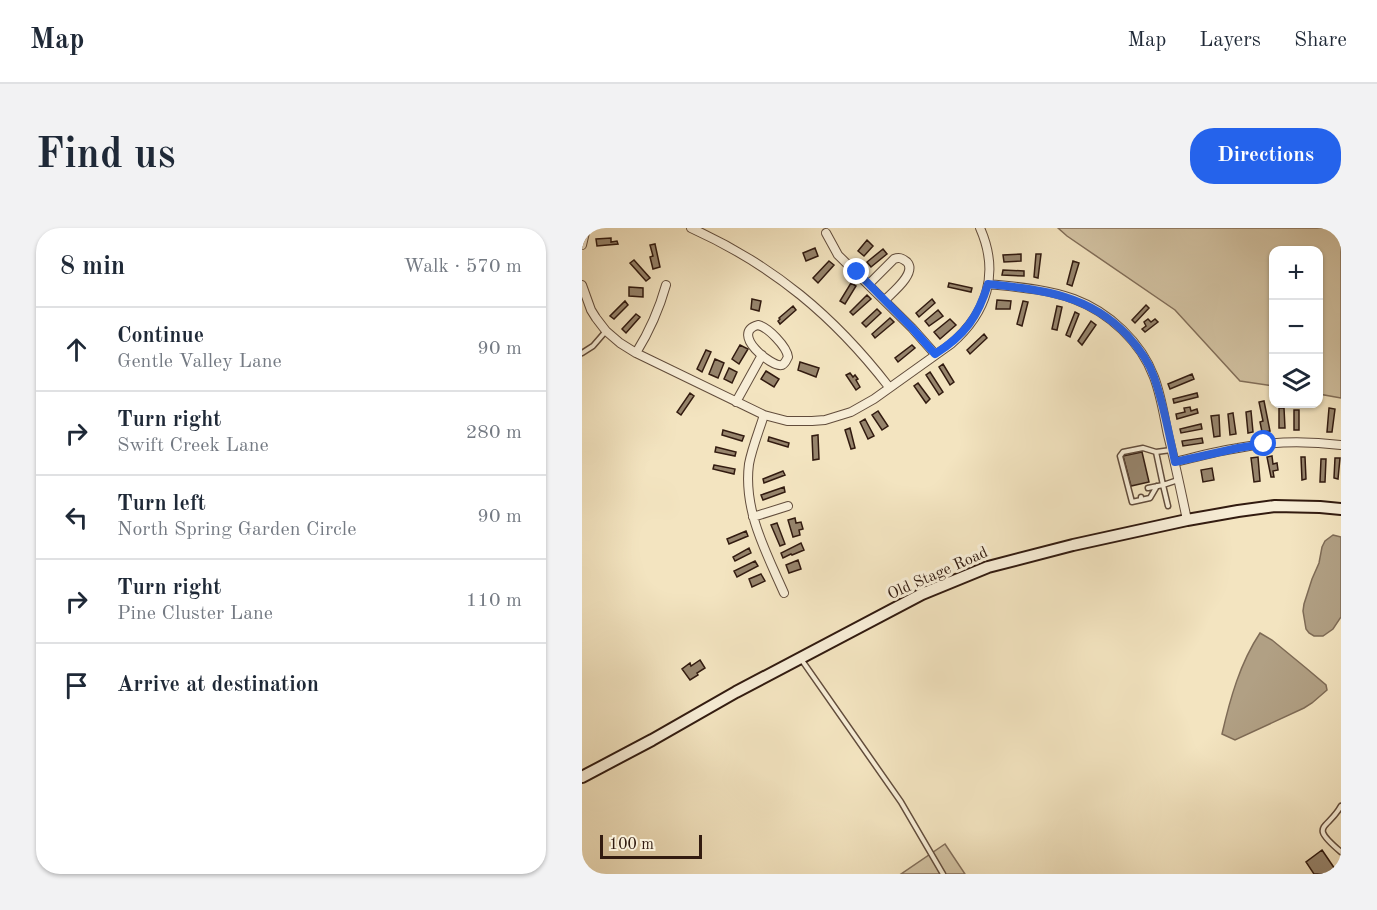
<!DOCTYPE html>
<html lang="en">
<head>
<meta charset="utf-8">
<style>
  body { margin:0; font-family:"Old Standard TT",serif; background:#f2f2f3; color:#1f2937 }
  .controls { position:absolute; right:18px; top:18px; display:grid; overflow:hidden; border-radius:12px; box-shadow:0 2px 4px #0004 }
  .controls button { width:54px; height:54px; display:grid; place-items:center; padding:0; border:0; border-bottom:2px solid #e0e1e3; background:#fff; color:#1f2937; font:30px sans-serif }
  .scale { position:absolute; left:18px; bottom:15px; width:102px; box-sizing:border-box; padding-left:6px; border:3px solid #321b10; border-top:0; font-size:16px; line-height:21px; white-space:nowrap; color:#321b10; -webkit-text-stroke:4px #f7edd6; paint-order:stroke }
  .stop { position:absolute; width:18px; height:18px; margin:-14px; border:4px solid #2563eb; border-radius:50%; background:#fff }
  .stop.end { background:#2563eb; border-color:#fff; box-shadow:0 2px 6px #0008 }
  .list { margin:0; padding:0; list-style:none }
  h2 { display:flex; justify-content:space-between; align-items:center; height:78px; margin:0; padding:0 24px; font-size:26px }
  h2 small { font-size:20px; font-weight:400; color:#747a83 }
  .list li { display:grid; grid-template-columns:39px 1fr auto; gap:18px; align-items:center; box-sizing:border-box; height:84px; padding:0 24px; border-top:2px solid #e0e1e3 }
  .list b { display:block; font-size:22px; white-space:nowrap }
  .list p { margin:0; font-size:20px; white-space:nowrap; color:#747a83 }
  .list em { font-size:20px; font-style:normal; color:#747a83 }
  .icon { flex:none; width:33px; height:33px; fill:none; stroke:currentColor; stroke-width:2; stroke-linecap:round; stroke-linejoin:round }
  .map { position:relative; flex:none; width:759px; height:646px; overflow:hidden; border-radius:24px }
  header { display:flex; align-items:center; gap:36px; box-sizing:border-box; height:84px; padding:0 30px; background:#fff; border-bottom:2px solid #e0e1e3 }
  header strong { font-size:28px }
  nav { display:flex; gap:33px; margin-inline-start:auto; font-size:21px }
  .intro { display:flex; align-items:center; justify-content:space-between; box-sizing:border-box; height:144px; padding:0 36px }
  h1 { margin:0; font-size:42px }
  .button { padding:15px 27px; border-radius:24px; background:#2563eb; color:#fff; font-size:21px; font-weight:700 }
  main { display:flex; gap:36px; padding:0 36px }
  aside { flex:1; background:#fff; border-radius:24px; box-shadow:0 2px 4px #0004 }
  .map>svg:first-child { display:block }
</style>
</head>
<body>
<header>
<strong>Map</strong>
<nav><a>Map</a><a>Layers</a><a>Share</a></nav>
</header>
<div class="intro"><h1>Find us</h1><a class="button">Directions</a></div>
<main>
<aside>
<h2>8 min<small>Walk · 570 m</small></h2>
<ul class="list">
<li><svg class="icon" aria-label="ahead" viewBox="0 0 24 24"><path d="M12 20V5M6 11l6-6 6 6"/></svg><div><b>Continue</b><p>Gentle Valley Lane</p></div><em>90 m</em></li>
<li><svg class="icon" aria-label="right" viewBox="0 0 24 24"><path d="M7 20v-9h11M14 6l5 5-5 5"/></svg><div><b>Turn right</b><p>Swift Creek Lane</p></div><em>280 m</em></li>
<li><svg class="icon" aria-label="left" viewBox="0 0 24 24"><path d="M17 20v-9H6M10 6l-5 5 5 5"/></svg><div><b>Turn left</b><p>North Spring Garden Circle</p></div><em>90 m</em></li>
<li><svg class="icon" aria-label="right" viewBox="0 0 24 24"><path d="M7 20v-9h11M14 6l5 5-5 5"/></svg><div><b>Turn right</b><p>Pine Cluster Lane</p></div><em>110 m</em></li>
<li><svg class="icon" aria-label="arrive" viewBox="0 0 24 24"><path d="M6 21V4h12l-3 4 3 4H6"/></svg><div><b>Arrive at destination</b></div></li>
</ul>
</aside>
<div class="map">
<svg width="759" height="646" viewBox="0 0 759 646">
  <rect width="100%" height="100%" fill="#f3e4c0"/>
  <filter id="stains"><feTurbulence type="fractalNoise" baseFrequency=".00333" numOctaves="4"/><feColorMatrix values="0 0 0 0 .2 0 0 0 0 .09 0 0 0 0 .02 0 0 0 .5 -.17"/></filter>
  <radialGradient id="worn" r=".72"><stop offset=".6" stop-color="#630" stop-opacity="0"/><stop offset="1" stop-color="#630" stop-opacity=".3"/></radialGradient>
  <path fill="#d2c2a2" stroke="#826e59" stroke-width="1.5" d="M476,0H759V170L737,166L736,22H692L691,158L658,153L593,82L485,8Z
    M363,616L383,646H319Z"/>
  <path fill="#b1a084" stroke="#7e6b56" stroke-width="1.5" d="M751,307L759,309V389L751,401L741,408H732L727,405L724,401L721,383L722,376L730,351L737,335L740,319L743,313Z
    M678,405L690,412L724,440L744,457L745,462L730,475L722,480L653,512L640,506C648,471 658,435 678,405Z"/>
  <path fill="#96846c" stroke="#321b10" stroke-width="1.5" d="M29,10V14L35,13L36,16L15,18L14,11Z
    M285,12L291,18L282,28L276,23Z
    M73,16L78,39L71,41L68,29L71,28L68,17Z
    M233,20L236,28L224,33L221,25Z
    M301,21L305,26L289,39L285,34Z
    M439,26V33L422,34L421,27Z
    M454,26H459L456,50L452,49Z
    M52,32L68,50L64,53L48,35Z
    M247,33L252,37L236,55L231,50Z
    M491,33L497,35L490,58L485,56Z
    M421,42L442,43V48L420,47Z
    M269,55L274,58L263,76L258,73Z
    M367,55L390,60L389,64L366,59Z
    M47,59L61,60V69L47,68Z
    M285,67L289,71L271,87L268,84Z
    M170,71L179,73L177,83L169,81Z
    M350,71L353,75L337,89L334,85Z
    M415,72L429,73L428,81H414Z
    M43,73L46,77L32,91L28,88Z
    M441,73L446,74L440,98L435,96Z
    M564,77L567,80L553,95L550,92Z
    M211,78L214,82L198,96L196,93L198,91L197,90Z
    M475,78L480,79L475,102L470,101Z
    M295,81L299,85L284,99L280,95Z
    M356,82L361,88L347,98L343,93Z
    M493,84L497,86L488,109L484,107Z
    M54,86L58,89L44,105L40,101Z
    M308,90L312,94L293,110L290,106Z
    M368,91L374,97L358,111L352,104Z
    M566,91L569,94L573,91L576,94L563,104L560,101L564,98L562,94Z
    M509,93L514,97L500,117L496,113Z
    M402,106L405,110L388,126L385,122Z
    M158,117L166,121L157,136L150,131Z
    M330,117L333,120L316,134L313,130Z
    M124,122L129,124L120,144L115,141Z
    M133,131L142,135L136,150L127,146Z
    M218,134L237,140L234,149L216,142Z
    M361,136L372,154L368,157L357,139Z
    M147,140L155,144L150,155L142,151Z
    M184,143L197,151L192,159L179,151Z
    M348,144L361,164L357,167L344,147Z
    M268,145L271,149L273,147L276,151L274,152L278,159L274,162L264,147Z
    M610,146L612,151L588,161L586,156Z
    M336,155L348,171L344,175L332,158Z
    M108,165L112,168L99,187L95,184Z
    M615,165L616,169L592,175L591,171Z
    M682,173L688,203L680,204L678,194L681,193L677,174Z
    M608,179L609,183L615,181L616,185L595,191L594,186L603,184L602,180Z
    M697,180H702L703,200H697Z
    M747,180L753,181L750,204H745Z
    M712,182H717V202H712Z
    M296,183L306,198L300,202L290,187Z
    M669,183L671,204L666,205L664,184Z
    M651,185L654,206L648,207L646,186Z
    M637,187L638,208L632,209L629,188Z
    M283,191L292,208L286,211L278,194Z
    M619,196L620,201L599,205L598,201Z
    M268,200L273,220L269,221L263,202Z
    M141,202L162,208L160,213L140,207Z
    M236,207L237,231L231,232L230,208Z
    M187,209L207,215L206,219L186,213Z
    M620,210L621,215L601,218L600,213Z
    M134,219L154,224L153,228L133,224Z
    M560,224L567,254L549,258L541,228Z
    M690,228L691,236L695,235L696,242L691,243L692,249H689L685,229Z
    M676,229L678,253L672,254L669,230Z
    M719,229H723L724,251L720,252Z
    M753,230H758L756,251L752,250Z
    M739,231H744L743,254H738Z
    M132,237L153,241L152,246L131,241Z
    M630,240L632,252L621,254L619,242Z
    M201,243L203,247L182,255L181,251Z
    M202,259L203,264L181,272L179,267Z
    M213,290L214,295L219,294L221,301L217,302L218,307L211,309L206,292Z
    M195,295L203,316L198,318L189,297Z
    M164,303L166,308L147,316L145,311Z
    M219,315L222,322L210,327L209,326L201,330L199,325Z
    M167,320L169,325L153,333L151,329Z
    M216,332L219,341L207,345L204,337Z
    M173,333L176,338L155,349L152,343Z
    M179,346L183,353L170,359L167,351Z
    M118,432L123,440L115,445L116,447L108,452L100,441L108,435L109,438Z
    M740,622L755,644L753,646H732L724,634Z"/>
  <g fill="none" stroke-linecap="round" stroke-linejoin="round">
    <defs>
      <path id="service" d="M0,125L11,118L24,103
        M589,222L574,224L581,257L596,252
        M566,260L581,257L586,278
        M559,269V272L568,270L575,258
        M559,272L550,274L538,228L541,224L561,220L574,224
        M219,431L319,574L361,646
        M759,578C745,603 726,596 759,624"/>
      <path id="minor" d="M109,0C191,37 252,88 307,159
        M244,5L256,27L330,100L353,126
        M0,17L4,0
        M287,56L312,31C317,29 320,30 325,34C335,45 311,64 303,72
        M406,56C435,59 465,61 492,71C527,84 559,114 572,149C579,167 582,188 586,207C593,235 599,263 605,292
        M0,57L9,82L14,90L24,103L38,115L54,125L182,187L205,193H230L243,192L269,184L292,171L369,116C405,85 418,45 398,0
        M176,97C186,99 205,119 206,129C204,132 204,135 200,137C190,140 147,105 176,97Z
        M54,125C67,104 77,82 84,57
        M154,174L180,127
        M182,187C177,203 170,220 167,236C161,282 184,324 202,365
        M593,234C614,229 635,223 656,220C690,213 725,213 759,217
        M171,289L206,278"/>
      <path id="secondary" d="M0,549L70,512L154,464L340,366L406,339L491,317L605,292L656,283L693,278L738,279L759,281"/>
    </defs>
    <use href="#service" stroke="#624d3c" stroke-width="7"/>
    <use href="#minor" stroke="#624d3c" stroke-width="10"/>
    <use href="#secondary" stroke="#321b10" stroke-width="14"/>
    <use href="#service" stroke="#f7edd6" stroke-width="4"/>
    <use href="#minor" stroke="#f7edd6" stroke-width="8"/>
    <use href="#secondary" stroke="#f7edd6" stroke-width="10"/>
  </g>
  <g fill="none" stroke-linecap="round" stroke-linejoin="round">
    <path stroke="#2563eb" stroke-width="8" d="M275,44L330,100L353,126C383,107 396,89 406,56C460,62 506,66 545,107C556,119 567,134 572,149C582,177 587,206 593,234L656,220L682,216"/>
  </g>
  <g text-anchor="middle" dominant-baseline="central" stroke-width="6" stroke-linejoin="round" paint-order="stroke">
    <g font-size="16" fill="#321b10" stroke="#f7edd6">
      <text transform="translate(356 346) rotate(-24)">Old Stage Road</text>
    </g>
  </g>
  <rect width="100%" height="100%" filter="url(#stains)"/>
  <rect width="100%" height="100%" fill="url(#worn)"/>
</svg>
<div class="controls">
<button>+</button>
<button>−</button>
<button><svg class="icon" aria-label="layers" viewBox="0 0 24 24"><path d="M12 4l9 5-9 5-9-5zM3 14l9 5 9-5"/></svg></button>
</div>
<div class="scale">100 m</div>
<div class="stop" style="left:682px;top:216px"></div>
<div class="stop end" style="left:275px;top:44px"></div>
</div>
</main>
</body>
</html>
